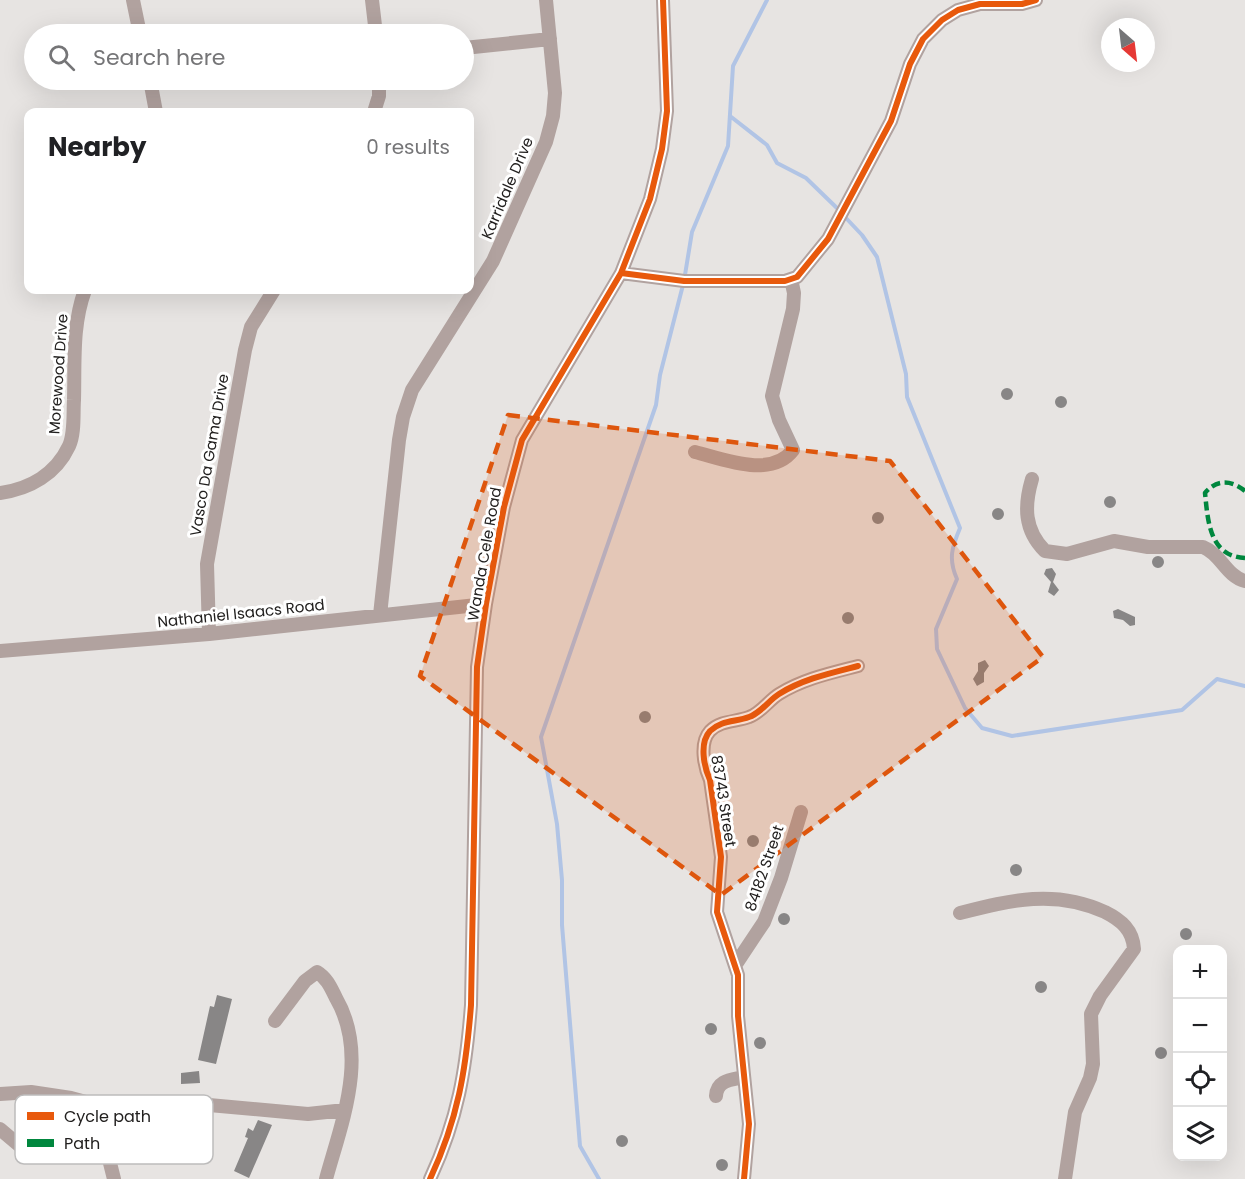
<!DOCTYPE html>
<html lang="en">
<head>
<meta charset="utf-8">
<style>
  body { margin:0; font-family:Poppins,sans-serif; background:#f6f6f6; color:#202124 }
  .controls { position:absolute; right:18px; bottom:18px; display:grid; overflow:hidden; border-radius:12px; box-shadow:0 6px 24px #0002 }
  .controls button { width:54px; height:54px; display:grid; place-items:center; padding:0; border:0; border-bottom:2px solid #e0e0e0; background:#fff; color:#202124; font:30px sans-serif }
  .compass { position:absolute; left:1101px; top:18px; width:54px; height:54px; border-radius:50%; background:#fff; box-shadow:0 6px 24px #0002; rotate:152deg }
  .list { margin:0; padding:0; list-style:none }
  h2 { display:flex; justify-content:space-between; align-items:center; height:78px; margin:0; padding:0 24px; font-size:26px }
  h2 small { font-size:20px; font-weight:400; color:#757577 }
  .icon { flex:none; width:33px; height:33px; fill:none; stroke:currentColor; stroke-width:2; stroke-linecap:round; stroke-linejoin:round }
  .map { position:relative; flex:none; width:1245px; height:1179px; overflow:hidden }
  .search { position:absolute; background:#fff; box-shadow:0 6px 24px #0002; left:24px; top:24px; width:450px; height:66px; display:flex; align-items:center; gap:15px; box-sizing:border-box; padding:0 21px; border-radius:33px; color:#757577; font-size:22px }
  .panel { position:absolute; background:#fff; box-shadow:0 6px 24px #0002; left:24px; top:108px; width:450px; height:186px; border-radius:12px }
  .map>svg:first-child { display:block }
</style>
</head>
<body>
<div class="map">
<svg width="1245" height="1179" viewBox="0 0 1245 1179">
  <rect width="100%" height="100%" fill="#e7e4e2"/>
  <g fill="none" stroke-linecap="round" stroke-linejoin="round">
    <path stroke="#b1c4e5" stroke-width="4" d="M730,116L767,145L777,163L806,178L840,211
      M845,217L862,235L877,257L906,374L907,397L960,528C952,547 948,559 957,579L936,629L937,649L965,708L982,728L1012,736L1182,710L1217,679L1245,686
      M599,1179L580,1146L562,925V880L557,824L541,737L656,405L660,375L684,281L692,232L728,146L733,66L767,0"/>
  </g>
  <path fill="#888686" d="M1001 394a6 6 0 1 1 12 0a6 6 0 1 1-12 0Z
    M1055 402a6 6 0 1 1 12 0a6 6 0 1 1-12 0Z
    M1104 502a6 6 0 1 1 12 0a6 6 0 1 1-12 0Z
    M992 514a6 6 0 1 1 12 0a6 6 0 1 1-12 0Z
    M872 518a6 6 0 1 1 12 0a6 6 0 1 1-12 0Z
    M1152 562a6 6 0 1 1 12 0a6 6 0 1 1-12 0Z
    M1052,568L1056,574L1053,582L1059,590L1054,596L1048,592L1051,582L1044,574L1046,569Z
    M1118,609L1135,617V625L1130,626L1123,620L1114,618L1113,611Z
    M842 618a6 6 0 1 1 12 0a6 6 0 1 1-12 0Z
    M985,660L989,666L984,673V682L977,686L973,679L978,671V663Z
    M639 717a6 6 0 1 1 12 0a6 6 0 1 1-12 0Z
    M747 841a6 6 0 1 1 12 0a6 6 0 1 1-12 0Z
    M1010 870a6 6 0 1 1 12 0a6 6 0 1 1-12 0Z
    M778 919a6 6 0 1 1 12 0a6 6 0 1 1-12 0Z
    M1180 934a6 6 0 1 1 12 0a6 6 0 1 1-12 0Z
    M1035 987a6 6 0 1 1 12 0a6 6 0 1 1-12 0Z
    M217,995L232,999L216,1064L198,1060L210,1006L214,1007Z
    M705 1029a6 6 0 1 1 12 0a6 6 0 1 1-12 0Z
    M754 1043a6 6 0 1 1 12 0a6 6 0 1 1-12 0Z
    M1155 1053a6 6 0 1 1 12 0a6 6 0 1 1-12 0Z
    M199,1071L200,1083L181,1084V1073Z
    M258,1120L272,1125L249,1178L234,1171L248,1138L245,1137L248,1128L253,1131Z
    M616 1141a6 6 0 1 1 12 0a6 6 0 1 1-12 0Z
    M716 1165a6 6 0 1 1 12 0a6 6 0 1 1-12 0Z"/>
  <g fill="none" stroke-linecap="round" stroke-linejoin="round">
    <path stroke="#b1a29f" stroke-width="14" d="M133,0L140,34
      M372,0L376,34
      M464,48L550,39
      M150,80L156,112
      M374,112L379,96V80
      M621,273L684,281H785L797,277L828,239L891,121L910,64L923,39L942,20L958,10L980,4H1022L1036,0
      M695,452C723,459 771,479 793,450L779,420L772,396L793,309L794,293L791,279
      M1032,479C1024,506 1024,530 1045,551L1067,554L1114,541L1148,547H1203C1221,554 1226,576 1245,581
      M0,493C30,489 56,474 69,446C75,433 73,413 74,400C75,362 72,325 85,290
      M380,615L399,440L403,417L412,390L493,261L546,142L553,116L555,93L546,0
      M209,634L207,564L245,350L251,327L274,290
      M0,651L209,634L486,604
      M960,913C1011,900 1055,889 1105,912C1121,920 1133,930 1134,949L1100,996L1091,1014L1093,1064L1090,1078L1075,1112L1065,1179
      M736,964L764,922L781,878L801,812
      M275,1021L305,981L317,972C327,978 331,988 336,998C369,1055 342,1121 326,1179
      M0,1094L31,1092L71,1098L108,1108L198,1104L308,1114L345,1110
      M716,1096C717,1080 731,1080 744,1077
      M108,1108L107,1151L114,1179
      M0,1129L33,1157L59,1151
      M430,1179C458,1119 466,1070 471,1005L477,667L486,604L504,507L522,440L621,273L650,199L662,149L667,111L663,0
      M744,1179L749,1124L738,1016V975L717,912L721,857L710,780C704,767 699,743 710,731C721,720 736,722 749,717C761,713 769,700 779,694C803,679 831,673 858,666"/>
    <path stroke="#00873e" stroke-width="4.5" stroke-dasharray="9 4.5" stroke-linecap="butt" d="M1245,491C1232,480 1216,479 1205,493C1208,521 1209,556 1245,558"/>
    <defs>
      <path id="cycleway" d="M621,273L684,281H785L797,277L828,239L891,121L910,64L923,39L942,20L958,10L980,4H1022L1036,0
        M430,1179C458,1119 466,1070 471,1005L477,667L486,604L504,507L522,440L621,273L650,199L662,149L667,111L663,0
        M744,1179L749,1124L738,1016V975L717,912L721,857L710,780C704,767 699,743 710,731C721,720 736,722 749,717C761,713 769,700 779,694C803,679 831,673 858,666"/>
    </defs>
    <use href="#cycleway" stroke="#fff" stroke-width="10"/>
    <use href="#cycleway" stroke="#e8590c" stroke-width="6"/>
  </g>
  <path fill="#de560d" fill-opacity="0.2" stroke="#de560d" stroke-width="4.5" stroke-dasharray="12 8" stroke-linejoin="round" d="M508,415L890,461L1043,657L721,895L420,676Z"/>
  <g text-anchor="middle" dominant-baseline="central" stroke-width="6" stroke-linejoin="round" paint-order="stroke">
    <g font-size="15" fill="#22201f" stroke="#fff">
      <text transform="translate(507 188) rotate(-67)">Karridale Drive</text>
      <text transform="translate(58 374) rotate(-86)">Morewood Drive</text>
      <text transform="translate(209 455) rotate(-80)">Vasco Da Gama Drive</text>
      <text transform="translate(484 554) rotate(-80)">Wanda Cele Road</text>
      <text transform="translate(241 613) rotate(-6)">Nathaniel Isaacs Road</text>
      <text transform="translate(724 801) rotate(81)">83743 Street</text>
      <text transform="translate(764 868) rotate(-71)">84182 Street</text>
    </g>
  </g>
  <rect x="15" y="1095" width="198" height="69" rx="9" fill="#fff" stroke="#bdbcbc" stroke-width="1.5"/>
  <rect x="27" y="1112" width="27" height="8" fill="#e8590c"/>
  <rect x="27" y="1139" width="27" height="8" fill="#00873e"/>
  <g font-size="16" fill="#22201f">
    <text x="64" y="1122">Cycle path</text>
    <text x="64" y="1149">Path</text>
  </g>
</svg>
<div class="controls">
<button>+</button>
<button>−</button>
<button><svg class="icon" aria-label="locate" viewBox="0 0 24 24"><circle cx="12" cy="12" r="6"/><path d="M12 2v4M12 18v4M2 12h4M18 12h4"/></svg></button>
<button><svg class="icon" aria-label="layers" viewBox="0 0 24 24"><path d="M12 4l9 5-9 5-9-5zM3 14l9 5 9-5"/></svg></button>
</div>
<svg class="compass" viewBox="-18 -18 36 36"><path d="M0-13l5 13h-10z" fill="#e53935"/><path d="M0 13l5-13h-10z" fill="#757577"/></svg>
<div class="search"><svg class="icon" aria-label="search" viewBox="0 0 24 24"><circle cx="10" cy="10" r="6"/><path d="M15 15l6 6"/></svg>Search here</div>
<section class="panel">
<h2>Nearby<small>0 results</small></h2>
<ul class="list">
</ul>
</section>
</div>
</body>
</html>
